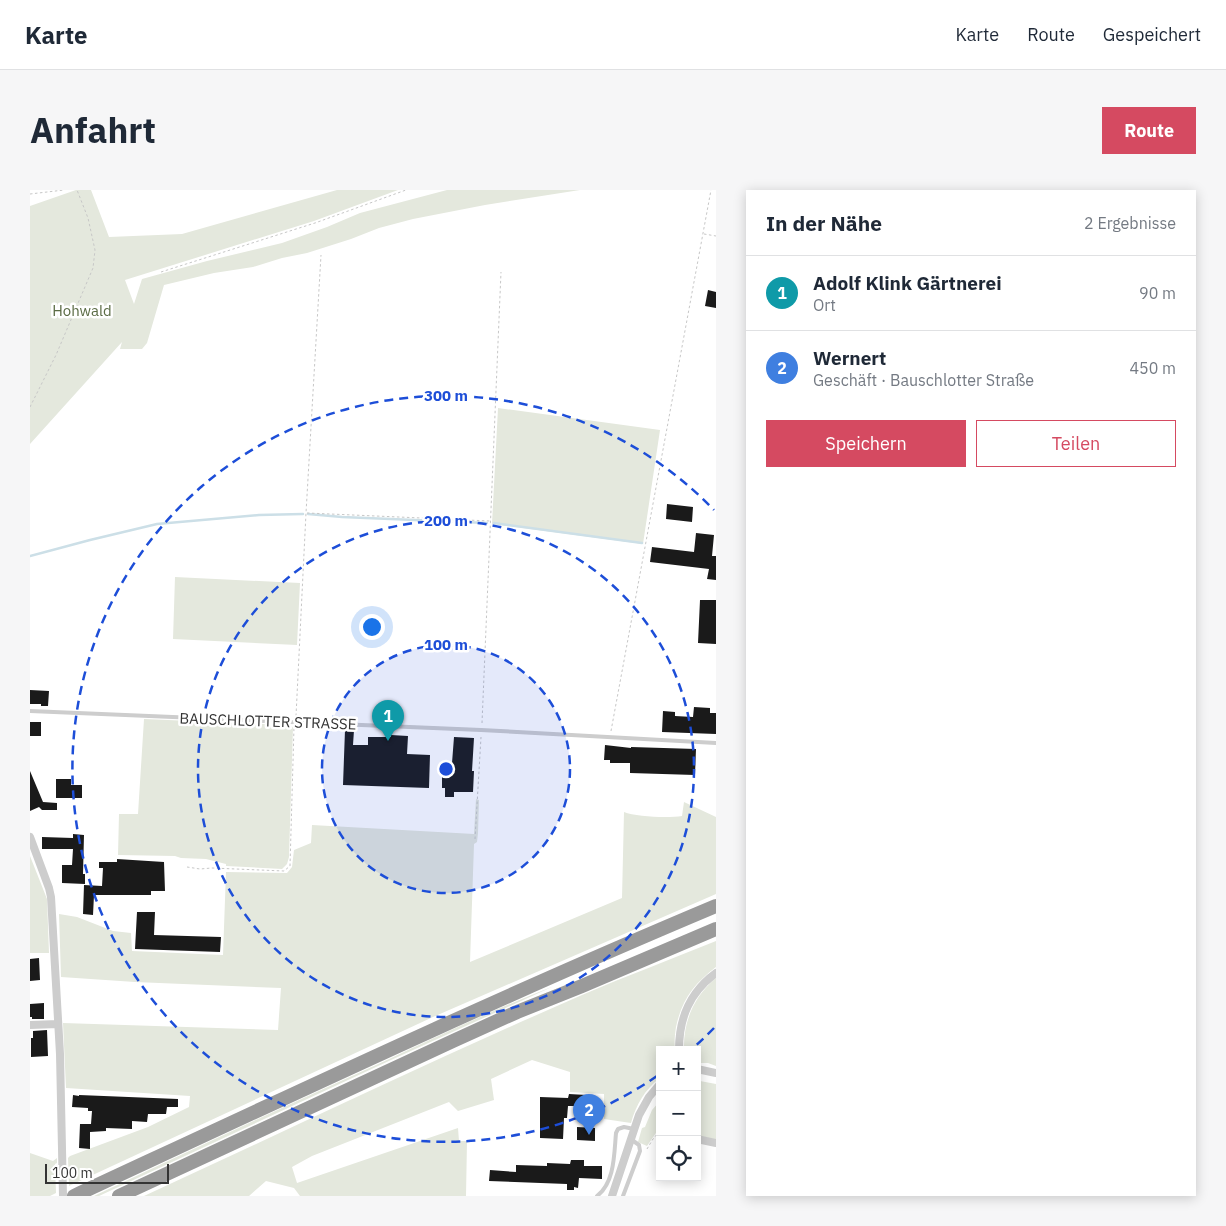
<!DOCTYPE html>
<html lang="de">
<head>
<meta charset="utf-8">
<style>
  body { margin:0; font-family:"IBM Plex Sans",sans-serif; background:#f6f6f7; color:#1f2937 }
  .controls { position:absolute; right:15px; bottom:15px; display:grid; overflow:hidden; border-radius:0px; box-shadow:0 2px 12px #0003 }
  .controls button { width:45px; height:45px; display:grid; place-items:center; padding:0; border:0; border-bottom:1px solid #e0e1e3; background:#fff; color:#1f2937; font:25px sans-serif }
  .scale { position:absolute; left:15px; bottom:12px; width:124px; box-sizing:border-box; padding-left:5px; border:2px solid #333; border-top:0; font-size:14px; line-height:18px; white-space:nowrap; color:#333; -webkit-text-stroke:4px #fff; paint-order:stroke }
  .you { position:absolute; left:341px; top:436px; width:18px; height:18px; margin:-12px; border:4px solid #fff; border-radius:50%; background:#1a73e8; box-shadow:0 0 0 8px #1a73e833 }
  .badge { display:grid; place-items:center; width:32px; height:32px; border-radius:50%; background:#d54a61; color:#fff; font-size:16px; font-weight:700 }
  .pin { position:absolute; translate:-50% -41px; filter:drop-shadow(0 1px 2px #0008) }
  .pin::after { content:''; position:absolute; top:26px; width:18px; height:15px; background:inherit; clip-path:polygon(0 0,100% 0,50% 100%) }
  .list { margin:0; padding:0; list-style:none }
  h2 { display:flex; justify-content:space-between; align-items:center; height:65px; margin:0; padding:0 20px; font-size:21px }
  h2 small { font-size:16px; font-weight:400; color:#747a83 }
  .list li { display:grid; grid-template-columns:32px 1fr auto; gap:15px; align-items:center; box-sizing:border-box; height:75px; padding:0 20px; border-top:1px solid #e0e1e3 }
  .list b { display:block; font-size:19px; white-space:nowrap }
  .list p { margin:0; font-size:16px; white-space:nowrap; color:#747a83 }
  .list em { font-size:16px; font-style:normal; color:#747a83 }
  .actions { display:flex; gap:10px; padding:15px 20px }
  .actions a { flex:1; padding:11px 0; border:1px solid #d54a61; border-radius:0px; text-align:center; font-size:18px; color:#d54a61 }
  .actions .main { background:#d54a61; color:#fff }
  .icon { flex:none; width:28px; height:28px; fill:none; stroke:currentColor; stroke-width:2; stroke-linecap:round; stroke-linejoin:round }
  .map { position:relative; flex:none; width:686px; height:1006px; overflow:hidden; border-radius:0px }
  header { display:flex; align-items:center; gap:30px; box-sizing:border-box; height:70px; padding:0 25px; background:#fff; border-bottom:1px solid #e0e1e3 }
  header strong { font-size:24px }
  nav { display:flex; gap:28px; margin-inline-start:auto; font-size:18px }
  .intro { display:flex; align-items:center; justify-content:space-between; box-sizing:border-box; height:120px; padding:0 30px }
  h1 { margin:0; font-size:35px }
  .button { padding:12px 22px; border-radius:0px; background:#d54a61; color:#fff; font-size:18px; font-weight:700 }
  main { display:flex; gap:30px; padding:0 30px }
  aside { flex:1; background:#fff; border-radius:0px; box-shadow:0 2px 12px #0003 }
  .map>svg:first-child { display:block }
</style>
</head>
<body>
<header>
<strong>Karte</strong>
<nav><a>Karte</a><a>Route</a><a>Gespeichert</a></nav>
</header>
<div class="intro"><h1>Anfahrt</h1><a class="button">Route</a></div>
<main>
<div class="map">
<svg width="686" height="1006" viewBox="0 0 686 1006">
  <rect width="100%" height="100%" fill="#fff"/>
  <path fill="#e4e8dd" d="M46,0H61L79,47L152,44L307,0H368L284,31L95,90L104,114L112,89L177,71L252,53L297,37L330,23L417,0H550L455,15L383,29L349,38L321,49L277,63L252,68L223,77L184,83L134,95L117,153L112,159H90L92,152L0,254V16Z
    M468,218L630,240L613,354L462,334Z
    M145,387L270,393L267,455L143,449Z
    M114,529L259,535L263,537L259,667L257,674L252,679L196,676V674L176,669L151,668L145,666L88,665L89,624H108Z
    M446,609L449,610L448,643L447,652L444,654L440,772L592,708L594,622C606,627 639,628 652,626L654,612L686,627V704L403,827L39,996L38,968L40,966L118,937L159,917L160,906L36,898L33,833L248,840L251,798L105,792L31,787L29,724L47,727L83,741L101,743L102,761L193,765L196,682L257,683L262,677L264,660L281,653L282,635L444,644Z
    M0,666L17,709L19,763H0Z
    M686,751V777C664,794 652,809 646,837C645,844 644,852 645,860H630V888C615,899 606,915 601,933L574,929V904L540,902V882L502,870L461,889L464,910L428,921L419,912L282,966L262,977L267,993L428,938L429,951H437L436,1006H270L264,998L236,991L219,1006H114C260,939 405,869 552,805C596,786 642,769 686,751Z
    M686,788V876L678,873H667V860H654C653,832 664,806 686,788Z
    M524,796L361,870L69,1006H64C161,960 259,914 357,870C412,844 467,818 524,796Z
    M670,891L686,894V950L667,945V892Z
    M630,911V937L617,956L608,952L612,938L615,937L622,920Z
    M0,963L23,971L27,968V973L25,974L26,1003L20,1006H0Z"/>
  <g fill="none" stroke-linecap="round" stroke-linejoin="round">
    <path stroke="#ccdfe7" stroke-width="2.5" d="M278,324L312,327L457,333
      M464,333L612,353
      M0,366L60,350L127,334L229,325L273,324"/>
  </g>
  <path fill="#1a1a1a" d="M678,100L686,102V118L675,116Z
    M637,314L663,317L662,332L636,329Z
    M666,343L684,345L682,366H686V390L677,389L679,379L620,372L622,357L664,362Z
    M670,410H686V454L668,453Z
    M0,500L19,501L18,516H11V514H0Z
    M664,517L680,518V523H686V544L632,542L633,521L645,522V526L663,527Z
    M0,532H11V546H0Z
    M315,540H324L323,555H338V547H361V545L378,546L377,564L400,565L399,598L313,595Z
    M424,547L444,548L442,581H444L443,602H424V607H415V598H412V573H422Z
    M575,555L601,558V557L666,559L665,585L600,583V573H580V570H574Z
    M0,581L13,612L27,613V620H12L9,617L0,621Z
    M26,589H41V595H52V608H26Z
    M43,644L54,645L53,684H55V694L32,693V675H42L43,659H12V647L43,648Z
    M87,669L134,672L135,701H121V705H64L63,725L53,724L54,695L72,696L73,678H69V672H87Z
    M107,722H125L124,745L191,747L190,762L105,759Z
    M9,768L10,790L0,791V769Z
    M14,813V829H2V827H0V814Z
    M17,840L18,866L1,867V848H3V841Z
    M539,904L556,905V916H538L537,928H534L533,949L510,948V907L538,908Z
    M43,905L49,906V905L148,909V917H137L136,924H118L117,932L102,931V939L76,938V941L60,942V959L49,958L50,934H61L62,921H58V918L42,917Z
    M547,937L565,938V951L547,950Z
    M541,970H554V976H572V989L549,988L548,998L544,997V1000H537V994L459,991L460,980L486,982V975L517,976V973L540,974Z"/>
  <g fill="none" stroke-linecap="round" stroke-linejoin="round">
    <path stroke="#c7c7c7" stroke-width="1" stroke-dasharray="2.5 2.5" stroke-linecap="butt" d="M0,4L34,0
      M674,44L686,46
      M131,82L285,33L376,0
      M0,217L26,165L63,78L65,60L58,28L47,0
      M277,323L460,331
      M266,526L276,323L291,65
      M452,533L471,82
      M581,541L681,0
      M445,649L451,547
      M157,677L170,679L182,678L254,681L260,676L264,537
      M617,959L623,949L630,941"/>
    <path stroke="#cdcdcd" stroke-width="4" d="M0,521L451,540L686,553
      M567,1006C585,992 584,964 586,943L588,939L594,937L604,939
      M593,1006L610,961L609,955L602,950"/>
    <path stroke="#cdcdcd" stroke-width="8" d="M0,647L19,698L21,707L30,864L33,1006
      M0,835L28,834
      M649,860C649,827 660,802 686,783
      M667,879L686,883
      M667,949L686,953
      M582,1006L609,925L619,907L630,894"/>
    <path stroke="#9a9a9a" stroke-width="14" d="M44,1006C257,907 469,807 686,716
      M89,1006L423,851L487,822L552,796L686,739"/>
  </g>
  <circle cx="416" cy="579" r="124" fill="#1d4ed8" fill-opacity=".12"/>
  <g fill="none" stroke="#1d4ed8" stroke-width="2.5" stroke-dasharray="9 6">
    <circle cx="416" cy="579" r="124"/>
    <circle cx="416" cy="579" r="248"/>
    <path d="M684 838A373 373 0 0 1 663 858M627 886A373 373 0 1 1 684 320"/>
  </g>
  <g text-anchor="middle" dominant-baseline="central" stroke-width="5" stroke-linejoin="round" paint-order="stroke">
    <g font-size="15" fill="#5a6b44" stroke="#fff">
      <text x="52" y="120">Hohwald</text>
    </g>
    <g font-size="15" fill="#333" stroke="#fff">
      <text transform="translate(238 531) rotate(2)">BAUSCHLOTTER STRASSE</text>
    </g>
  </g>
  <circle cx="416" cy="579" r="8" fill="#1d4ed8" stroke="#fff" stroke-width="2.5"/>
  <g font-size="15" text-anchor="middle" font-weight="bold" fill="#1d4ed8" stroke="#fff" stroke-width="5" stroke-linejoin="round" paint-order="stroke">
    <text x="416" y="211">300 m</text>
    <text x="416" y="336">200 m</text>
    <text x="416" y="460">100 m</text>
  </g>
</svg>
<div class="controls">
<button>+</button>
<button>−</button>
<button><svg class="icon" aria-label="locate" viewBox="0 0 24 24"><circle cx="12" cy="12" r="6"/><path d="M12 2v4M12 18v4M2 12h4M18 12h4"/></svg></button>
</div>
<div class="scale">100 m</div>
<div class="you"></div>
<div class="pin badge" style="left:358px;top:551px;background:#0f9aa8">1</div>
<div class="pin badge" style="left:559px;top:945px;background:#3f7fe0">2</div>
</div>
<aside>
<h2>In der Nähe<small>2 Ergebnisse</small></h2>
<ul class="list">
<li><span class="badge" style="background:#0f9aa8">1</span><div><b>Adolf Klink Gärtnerei</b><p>Ort</p></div><em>90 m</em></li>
<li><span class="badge" style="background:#3f7fe0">2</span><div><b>Wernert</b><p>Geschäft · Bauschlotter Straße</p></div><em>450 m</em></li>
</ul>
<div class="actions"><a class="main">Speichern</a><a>Teilen</a></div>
</aside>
</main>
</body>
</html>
